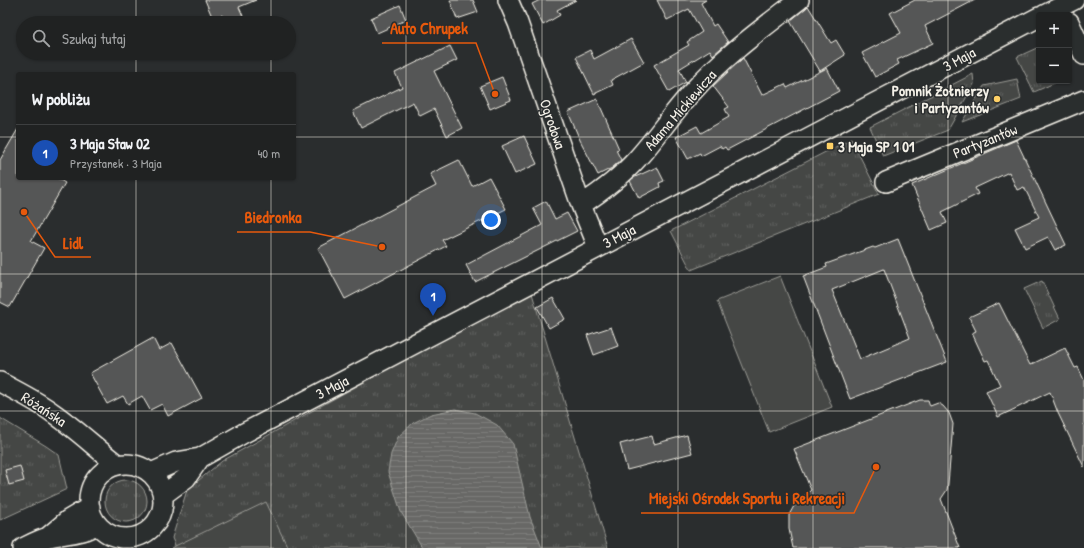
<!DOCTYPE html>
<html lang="pl">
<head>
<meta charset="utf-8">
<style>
  body { margin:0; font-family:"Patrick Hand",sans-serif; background:#2d2f2f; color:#f1f3f6 }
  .controls { position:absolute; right:12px; top:12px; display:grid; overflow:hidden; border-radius:4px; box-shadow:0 1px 3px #0004 }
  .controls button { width:36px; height:36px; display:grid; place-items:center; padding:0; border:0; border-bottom:1px solid #3d3f40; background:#202222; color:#f1f3f6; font:20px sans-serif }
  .you { position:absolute; left:491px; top:220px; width:14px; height:14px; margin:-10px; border:3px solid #fff; border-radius:50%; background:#1a73e8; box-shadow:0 0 0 6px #1a73e833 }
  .badge { display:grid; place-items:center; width:26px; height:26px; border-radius:50%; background:#ffd166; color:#fff; font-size:13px; font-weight:700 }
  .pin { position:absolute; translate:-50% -33px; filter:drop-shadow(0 1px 2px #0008) }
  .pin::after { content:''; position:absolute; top:21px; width:14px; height:12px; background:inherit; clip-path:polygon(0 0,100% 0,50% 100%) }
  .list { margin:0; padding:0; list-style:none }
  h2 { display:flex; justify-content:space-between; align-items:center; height:52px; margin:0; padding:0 16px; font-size:17px }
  h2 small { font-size:13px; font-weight:400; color:#a2a4a5 }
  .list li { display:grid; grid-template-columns:26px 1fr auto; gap:12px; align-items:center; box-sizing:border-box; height:56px; padding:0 16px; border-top:1px solid #3d3f40 }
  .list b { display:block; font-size:15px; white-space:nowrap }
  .list p { margin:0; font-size:13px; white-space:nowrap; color:#a2a4a5 }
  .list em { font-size:13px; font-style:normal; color:#a2a4a5 }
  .icon { flex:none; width:22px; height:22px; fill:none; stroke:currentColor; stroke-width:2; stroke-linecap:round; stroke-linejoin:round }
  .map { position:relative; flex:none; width:1084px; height:548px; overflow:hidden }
  .search { position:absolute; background:#202222; box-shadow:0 1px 3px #0004; left:16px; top:16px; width:280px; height:44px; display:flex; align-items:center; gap:10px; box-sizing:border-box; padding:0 14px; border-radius:22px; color:#a2a4a5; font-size:15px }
  .panel { position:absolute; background:#202222; box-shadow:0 1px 3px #0004; left:16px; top:72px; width:280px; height:108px; border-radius:4px }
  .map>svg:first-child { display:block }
</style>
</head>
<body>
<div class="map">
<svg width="1084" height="548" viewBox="0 0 1084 548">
  <defs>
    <pattern id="grass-tufts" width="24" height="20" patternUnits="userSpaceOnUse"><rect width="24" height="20" fill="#444645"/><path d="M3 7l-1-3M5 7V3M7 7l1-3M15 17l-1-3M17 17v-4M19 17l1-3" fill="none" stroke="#606160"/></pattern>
    <pattern id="water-rules" width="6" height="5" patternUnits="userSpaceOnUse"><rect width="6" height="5" fill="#676866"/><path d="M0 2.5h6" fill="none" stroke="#7d7e7c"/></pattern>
  </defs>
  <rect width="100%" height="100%" fill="#2a2d2e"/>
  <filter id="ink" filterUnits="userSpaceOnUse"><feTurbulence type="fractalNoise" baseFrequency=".025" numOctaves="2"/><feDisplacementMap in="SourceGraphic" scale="8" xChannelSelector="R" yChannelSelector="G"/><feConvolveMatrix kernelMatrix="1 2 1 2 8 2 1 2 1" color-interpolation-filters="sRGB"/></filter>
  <g filter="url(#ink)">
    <path fill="url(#grass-tufts)" stroke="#9c9c96" d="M1039,47V81H1059L1034,92L1017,57Z
      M973,74L974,84L948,130L883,156L870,127Z
      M1017,79L1021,99L962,122L984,86Z
      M851,139L879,194L691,270L671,231Z
      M1042,281L1060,319L1043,328L1024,289Z
      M531,290L608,548H176L172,538L187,490L222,461L506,303Z
      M0,418L46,446L59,455L67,489L0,520Z
      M105 501a21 21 0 1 1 42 0a21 21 0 1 1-42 0Z"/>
    <path fill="#444645" stroke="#9c9c96" d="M780,276L832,407L769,432L717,301Z
      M266,502L288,548H171Z"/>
    <path fill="url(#water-rules)" stroke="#9f9f9a" d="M455,409L475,413L497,425L513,444L530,517L542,548H423L422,547L401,512L388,472L391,454L398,437L413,423L431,414Z"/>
    <path fill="#555756" stroke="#f4f1e8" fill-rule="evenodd" d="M205,0H256L239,7L243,16L227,23H226L222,15L213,19Z
      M450,0H473L478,12L457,19Z
      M540,0H576L557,10L560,15L543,25L532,4Z
      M657,0H706L701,3L713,26L716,24L728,42L713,55L710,50L679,69L686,82L669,92L654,65L689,45L687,42L702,32L689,9L667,20Z
      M915,0H975L925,26L933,43L897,60L899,64L875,77L862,53L901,33L890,13Z
      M400,5L406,20L377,33L371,18Z
      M808,6L831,43L836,40L845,55L820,71L790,21Z
      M631,39L644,62L611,80L613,85L594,94L576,57L590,50L594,59Z
      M450,46L457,60L434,71L462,128L447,136L434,109L420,116L413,102L361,128L353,111L402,87L395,73Z
      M743,58L762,95L785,84L787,88L827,68L839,91L727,150L725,147L722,149L720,146L701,156L700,153L688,159L676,137L697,126L701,133L729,117L725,109L729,107L713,86Z
      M502,77L511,100L490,109L480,86Z
      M597,99L619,149L616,150L621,160L612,168L598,175L580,140L568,112Z
      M18,129V178H57L65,183L31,241L44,248L10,307L0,302V160Z
      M524,136L537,164L515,174L502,146Z
      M1016,140L1066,245L1055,250L1048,237L1025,248L1015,228L1039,217L1024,187L1017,190L1009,172L975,188L978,194L942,212L947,223L931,230L912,185Z
      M459,160L472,186L489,177L506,209L442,240L446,246L345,299L318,248L436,186L430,174Z
      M657,167L664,181L659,183L660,187L639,198L630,181L633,178Z
      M546,201L555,219L567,213L577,231L475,282L466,265L542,225L533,208Z
      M898,239L947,362L850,399L803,276L827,267L826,264L873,247L875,248ZM884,269L910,338L860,359L832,290Z
      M553,298L565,319L549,328L537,307Z
      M999,303L1030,365L1065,348L1075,368L1078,367L1084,380V467L1058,413L1050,392L998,417L986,391L1000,385L988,360L985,361L972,333L976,331L969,317Z
      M611,327L618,346L594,355L587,335Z
      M153,338L159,350L172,343L202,398L168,416L162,404L150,410L142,396L128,404L123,396L107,404L90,373Z
      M920,400H928L930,406L938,403L943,406L949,413L953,424L948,484L947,490L941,499L960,548H793L789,529V515L794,506L811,490L794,449Z
      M687,435L692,453L627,470L620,444L652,436L654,444Z
      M20,466L24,481L9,485L5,470Z"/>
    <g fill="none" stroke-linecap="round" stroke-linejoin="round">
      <defs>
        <path id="minor" d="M508,0L518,23L581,205L598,247
          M1044,15L1074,0
          M1069,22L1084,55
          M886,182L1084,100
          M581,205C601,192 621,177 637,159C657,137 673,112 693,91C723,57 763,28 799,0
          M0,382C18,392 37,401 53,413C76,429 96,448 118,465
          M89 501a37 37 0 1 1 74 0a37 37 0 1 1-74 0Z
          M151,473L176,462L200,458L244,433L1039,17
          M163,495L186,478L200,458
          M48,537L68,520L90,507
          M23,548C31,544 40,539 49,537C66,533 82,534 97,524"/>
      </defs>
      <use href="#minor" stroke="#f4f1e8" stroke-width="22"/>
      <use href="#minor" stroke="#2a2d2e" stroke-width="19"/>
    </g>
  </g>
  <path fill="none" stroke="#f4f1e8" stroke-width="1" stroke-opacity="0.55" d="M136,0V23M271,0V23M406,0V548M542,0V548M678,0V548M813,0V548M948,0V548M136,53V74M271,53V74M0,137H18M294,137H1084M136,178V548M271,178V548M0,274H1084M0,411H1084"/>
  <g fill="#ffd166" stroke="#2a2d2e" stroke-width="1.5">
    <circle cx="997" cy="99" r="4"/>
    <rect x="826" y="142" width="8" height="8" rx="2"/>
  </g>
  <g text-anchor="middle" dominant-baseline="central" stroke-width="3" stroke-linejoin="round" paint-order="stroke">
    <g font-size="15" fill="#f4f1e8" stroke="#2a2d2e">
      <text transform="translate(959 59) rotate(-28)">3 Maja</text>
      <text transform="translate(680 110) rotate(-49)">Adama Mickiewicza</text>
      <text transform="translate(553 124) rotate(71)">Ogrodowa</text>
      <text transform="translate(985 141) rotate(-22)">Partyzantów</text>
      <text transform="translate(619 236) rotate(-27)">3 Maja</text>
      <text transform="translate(332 387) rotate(-27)">3 Maja</text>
      <text transform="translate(44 409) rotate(33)">Różańska</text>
    </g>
    <g font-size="15" font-weight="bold" fill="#f4f1e8" stroke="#2a2d2e" text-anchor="end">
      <text x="989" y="90">Pomnik Żołnierzy<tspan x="989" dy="17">i Partyzantów</tspan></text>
      <text x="838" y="146" text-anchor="start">3 Maja SP 1 01</text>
    </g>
  </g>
  <path fill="none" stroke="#e8590c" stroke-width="1.5" d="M495 94L476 43H382M382 247L310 232H237M24 212L55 257H91M876 467L854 513H641"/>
  <g fill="#e8590c" stroke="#2a2d2e" stroke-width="1.5">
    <circle cx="495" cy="94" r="4"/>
    <circle cx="382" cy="247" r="4"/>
    <circle cx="24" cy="212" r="4"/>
    <circle cx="876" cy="467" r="4"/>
  </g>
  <g font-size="16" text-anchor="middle" font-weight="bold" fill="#e8590c" stroke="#2a2d2e" stroke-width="3" stroke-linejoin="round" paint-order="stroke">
    <text x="429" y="34">Auto Chrupek</text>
    <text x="273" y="223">Biedronka</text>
    <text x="73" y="249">Lidl</text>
    <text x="747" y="504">Miejski Ośrodek Sportu i Rekreacji</text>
  </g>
</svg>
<div class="controls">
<button>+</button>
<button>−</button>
</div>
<div class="you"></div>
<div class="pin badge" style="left:433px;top:316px;background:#1a4fb4">1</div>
<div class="search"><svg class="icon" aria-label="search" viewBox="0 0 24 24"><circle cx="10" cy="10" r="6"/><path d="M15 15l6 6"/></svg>Szukaj tutaj</div>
<section class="panel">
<h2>W pobliżu<small></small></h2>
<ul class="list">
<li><span class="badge" style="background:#1a4fb4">1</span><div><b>3 Maja Staw 02</b><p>Przystanek · 3 Maja</p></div><em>40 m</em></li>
</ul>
</section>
</div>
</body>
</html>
